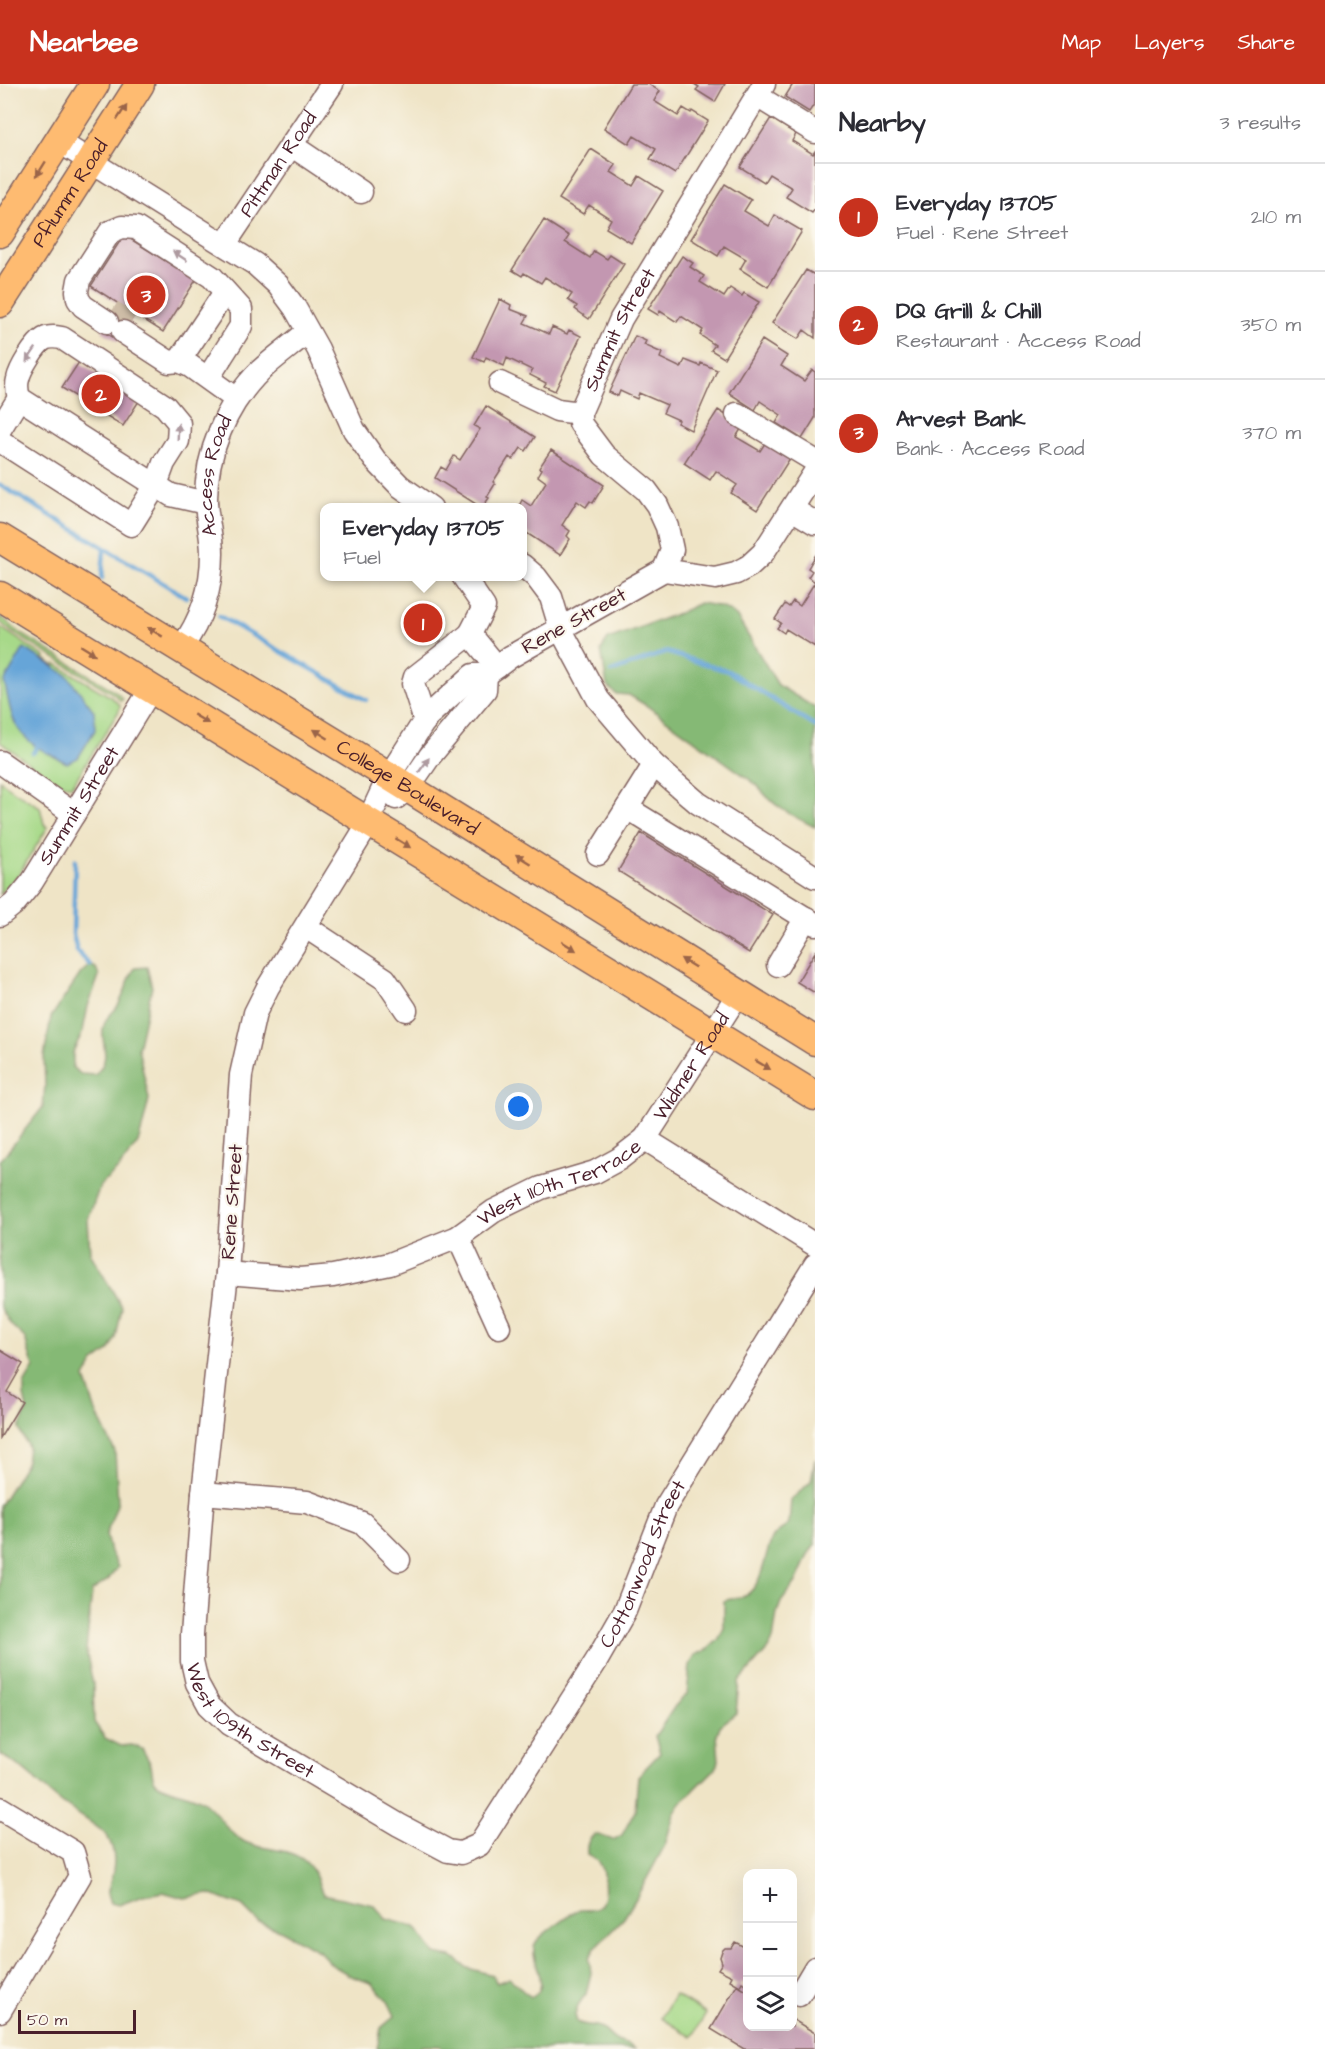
<!DOCTYPE html>
<html lang="en">
<head>
<meta charset="utf-8">
<style>
  body { margin:0; font-family:"Architects Daughter",sans-serif; background:#f2f2f3; color:#2b2b33 }
  .controls { position:absolute; right:18px; bottom:18px; display:grid; overflow:hidden; border-radius:12px; box-shadow:0 6px 24px #0002 }
  .controls button { width:54px; height:54px; display:grid; place-items:center; padding:0; border:0; border-bottom:2px solid #e1e1e2; background:#fff; color:#2b2b33; font:30px sans-serif }
  .scale { position:absolute; left:18px; bottom:15px; width:118px; box-sizing:border-box; padding-left:6px; border:3px solid #4a1f2b; border-top:0; font-size:16px; line-height:21px; white-space:nowrap; color:#4a1f2b; -webkit-text-stroke:4px #fbf7ec; paint-order:stroke }
  .you { position:absolute; left:519px; top:1023px; width:21px; height:21px; margin:-15px; border:4px solid #fff; border-radius:50%; background:#1a73e8; box-shadow:0 0 0 9px #1a73e833 }
  .badge { display:grid; place-items:center; width:39px; height:39px; border-radius:50%; background:#c8321e; color:#fff; font-size:20px; font-weight:700 }
  .pin { position:absolute; translate:-50% -50%; border:3px solid #fff; box-shadow:0 2px 6px #0006 }
  .popup { position:absolute; left:320px; top:419px; width:207px; height:78px; box-sizing:border-box; display:grid; place-content:center; border-radius:12px; background:#fff; filter:drop-shadow(0 2px 4px #0005); font-size:20px; white-space:nowrap; color:#7c7c81 }
  .popup b { font-size:22px; color:#2b2b33 }
  .popup::after { content:''; position:absolute; left:50%; top:100%; margin-left:-12px; border:12px solid transparent; border-top-color:#fff }
  .list { margin:0; padding:0; list-style:none }
  h2 { display:flex; justify-content:space-between; align-items:center; height:78px; margin:0; padding:0 24px; font-size:26px }
  h2 small { font-size:20px; font-weight:400; color:#7c7c81 }
  .list li { display:grid; grid-template-columns:39px 1fr auto; gap:18px; align-items:center; box-sizing:border-box; height:108px; padding:0 24px; border-top:2px solid #e1e1e2 }
  .list b { display:block; font-size:22px; white-space:nowrap }
  .list p { margin:0; font-size:20px; white-space:nowrap; color:#7c7c81 }
  .list em { font-size:20px; font-style:normal; color:#7c7c81 }
  .icon { flex:none; width:33px; height:33px; fill:none; stroke:currentColor; stroke-width:2; stroke-linecap:round; stroke-linejoin:round }
  .map { position:relative; flex:none; width:815px; height:1965px; overflow:hidden }
  header { display:flex; align-items:center; gap:36px; box-sizing:border-box; height:84px; padding:0 30px; background:#c8321e; color:#fff }
  header strong { font-size:28px }
  nav { display:flex; gap:33px; margin-inline-start:auto; font-size:21px }
  main { display:flex }
  aside { flex:1; background:#fff }
  .map>svg:first-child { display:block }
</style>
</head>
<body>
<header>
<strong>Nearbee</strong>
<nav><a>Map</a><a>Layers</a><a>Share</a></nav>
</header>
<main>
<div class="map">
<svg width="815" height="1965" viewBox="0 0 815 1965">
  <rect width="100%" height="100%" fill="#fbf7ec"/>
  <filter id="ink" filterUnits="userSpaceOnUse"><feTurbulence type="fractalNoise" baseFrequency=".0167" numOctaves="2"/><feDisplacementMap in="SourceGraphic" scale="12" xChannelSelector="R" yChannelSelector="G"/><feConvolveMatrix kernelMatrix="1 2 1 2 8 2 1 2 1" color-interpolation-filters="sRGB"/></filter>
  <filter id="wash" filterUnits="userSpaceOnUse"><feTurbulence type="fractalNoise" baseFrequency=".008" numOctaves="4" result="noise"/><feDisplacementMap in="SourceGraphic" scale="24" xChannelSelector="R" yChannelSelector="G"/><feGaussianBlur stdDeviation="1.35" result="paint"/><feColorMatrix in="noise" values="0 0 0 0 0 0 0 0 0 0 0 0 0 0 0 0 0 1.4 0 .05"/><feComposite in="paint" operator="in"/></filter>
  <g filter="url(#wash)">
    <rect width="100%" height="100%" fill="#efe4c6"/>
    <path fill="#a7d989" stroke="#787c5a" stroke-width="1.5" d="M0,532L20,549L115,607L123,615L121,617L114,610L12,548L0,538Z
      M0,543L45,573L44,575L55,582L56,580L111,613L120,621L119,627L72,702L63,700L61,702L0,658Z
      M0,696L15,708L40,723L44,740L48,743L19,790L0,810Z
      M675,1911L706,1930L692,1953L661,1934Z"/>
    <path fill="#85b975" stroke="#686c50" stroke-width="1.5" d="M700,519C714,521 726,523 737,533L778,601L815,624V743C792,732 772,722 757,701L647,622L629,611L616,610L607,602L601,566L608,555L679,529Z
      M90,881L96,884L99,892L88,922L83,947L73,968V984L81,990L95,991C115,972 97,958 105,938C107,932 114,928 117,923C124,913 127,896 135,884L147,883L152,903L138,964L149,1015L143,1041L138,1059L119,1084L100,1102L88,1135L90,1169L122,1223L116,1254L109,1267L93,1279L85,1294L96,1328L115,1368L118,1418L106,1451L110,1468L118,1483L108,1496L92,1507L86,1566L93,1600L94,1638L105,1654L121,1662L132,1661L142,1665C145,1670 149,1676 151,1681C153,1688 151,1693 156,1698C164,1707 190,1708 203,1717C218,1728 228,1750 245,1758C268,1769 300,1761 314,1789C318,1795 319,1803 323,1810L374,1821L386,1835L415,1843L435,1870L452,1873L468,1884L492,1891L497,1899L509,1894C518,1900 522,1909 532,1913C554,1902 526,1873 536,1858C540,1852 569,1830 577,1827C584,1824 593,1828 599,1823C608,1814 605,1787 598,1778C596,1775 591,1772 587,1770C586,1761 588,1754 596,1750L613,1756L622,1751L635,1727L638,1692L660,1669L655,1652L675,1622L687,1610L690,1581L695,1571L708,1565L718,1556L724,1544V1517C731,1514 736,1515 742,1513C763,1505 764,1472 772,1455C776,1447 783,1446 789,1440L791,1416L811,1397L815,1375V1461L809,1469L796,1498L781,1518L777,1529L773,1556L768,1565L739,1598L736,1629L720,1642L717,1650L719,1677L714,1686L680,1720L674,1730L665,1761L635,1816L624,1834L595,1864L589,1874L591,1889L586,1910L578,1921L575,1931L577,1938C584,1942 589,1940 597,1942C605,1944 609,1953 617,1957C624,1960 629,1960 635,1965H442L440,1962H422L419,1965H377L381,1944L395,1932L388,1917L371,1899L351,1892L332,1881L319,1867L282,1847L258,1838L242,1822L209,1810L184,1814L163,1808L143,1812L119,1821L110,1819L107,1810C113,1791 119,1771 107,1752C101,1743 72,1727 62,1719C42,1704 24,1682 0,1671V1421L26,1379L28,1363L19,1345L27,1325L24,1312V1301L34,1283C31,1273 26,1265 26,1255L11,1241L0,1223V1077L43,1023L45,1001L44,973L51,933L81,889Z"/>
    <path fill="#66a5d8" stroke="#586282" stroke-width="1.5" d="M24,564L67,591L94,627L95,646L78,674L67,679C47,669 25,660 15,639C9,627 8,611 4,598Z"/>
    <g fill="none" stroke-linecap="round" stroke-linejoin="round">
      <path stroke="#66a5d8" stroke-width="4.5" d="M0,401L186,513
        M102,494L104,465
        M219,532L366,616
        M611,588L666,568L728,587L815,642
        M33,669L37,663
        M75,776L73,850L77,867L90,881"/>
    </g>
    <g id="blocks">
      <path fill="#c397b1" d="M631,0H648L660,7L654,17L678,32L683,24L691,29L692,27L708,37L675,90L650,75L656,65L634,52L629,60L604,44Z
        M694,0H725L715,18L696,6L699,3Z
        M793,0H815V19L809,28L785,13Z
        M771,34L796,50L792,57L813,70L815,67V125L812,129L786,113L792,104L769,90L764,98L740,83Z
        M591,65L616,81L611,88L633,102L639,92L663,107L631,159L606,144L611,135L589,121L583,130L559,115Z
        M725,100L751,116L744,127L769,142L775,131L802,147L768,203L740,185L746,175L724,162L718,172L691,155Z
        M544,136L569,152L565,158L590,174L594,167L607,175L610,171L624,180L589,235L575,225L577,222L568,216L572,210L545,193L541,199L524,189L522,192L512,186Z
        M124,151L196,196L163,248L135,230L118,257L102,247L119,220L91,202Z
        M682,172L693,179L690,183L704,192L700,198L724,213L730,204L742,212L744,209L759,218L724,274L711,266L715,261L700,251L703,246L681,232L677,238L660,227L658,231L648,225Z
        M806,186L815,191V254L804,246L798,255L772,239Z
        M500,215L511,221L510,225L528,232L524,239L549,250L552,243L567,250L569,246L581,252L555,307L544,302L546,299L530,291L532,286L507,274L504,282L486,273L484,278L473,273Z
        M635,252L646,257L644,261L662,269L660,274L681,284L685,276L700,282L701,279L717,286L691,346L677,339L679,336L663,329L667,321L639,309L637,315L620,307L618,312L609,308Z
        M762,256L787,272L781,282L804,297L812,286L815,288V334L802,355L776,339L781,331L760,317L755,326L729,309Z
        M79,278L139,317L123,342L62,304Z
        M486,322L535,353L526,367L521,364L513,376L509,373L493,398L495,400L487,413L489,414L482,424L435,394L441,383L446,386L454,372L460,376L480,345L474,342Z
        M718,326L743,342L736,353L760,367L767,356L792,371L757,426L731,409L737,401L716,387L710,396L684,379Z
        M551,366L604,401L593,419L590,417L586,423L577,417L562,441L570,447L567,452L570,455L560,471L522,446V424H518L522,416L531,422L546,398L538,392L542,385L539,384Z
        M815,472V563L786,545L784,549L777,544L781,539L775,535L785,520L789,523L793,517L800,522L815,498L808,493L812,487L808,484Z
        M641,749L773,831L749,869L618,787Z
        M815,868V909L797,898Z
        M0,1266L23,1280L7,1308L22,1318L0,1354Z
        M735,1858L748,1865V1902L742,1898L740,1902L730,1896L732,1892L718,1885L722,1879L720,1873L722,1867L725,1864H731Z
        M737,1901L748,1908V1942H792V1935L815,1949V1965H744L711,1945Z"/>
    </g>
  </g>
  <g filter="url(#ink)">
    <use href="#blocks" fill-opacity="0" stroke="#846461" stroke-width="1.5"/>
    <g fill="none" stroke-linecap="round" stroke-linejoin="round">
      <path stroke="#cebda7" stroke-width="22" stroke-dasharray="22 11" stroke-linecap="butt" d="M112,227L131,239"/>
      <defs>
        <g id="minor">
          <path d="M757,12L815,48"/>
          <path d="M58,57L255,180L278,201L295,224L318,265L354,346L375,376L400,402L431,424"/>
          <path d="M291,61L361,108"/>
          <path id="s1" d="M225,160L332,0"/>
          <path d="M107,238L83,222L78,215L77,207L79,196L110,148L122,143L136,144L212,193L241,225V242L208,294"/>
          <path d="M123,248L169,278L179,277L190,282L236,315"/>
          <path d="M179,277L225,208"/>
          <path d="M500,299L557,326L580,329"/>
          <path d="M737,330L815,377"/>
          <path d="M0,345L19,314L171,411L206,419"/>
          <path d="M0,357L131,441L156,401L164,379L178,357L179,339L165,322L62,254C56,253 50,252 44,255C35,260 20,285 18,295C16,302 17,307 19,314"/>
          <path d="M792,425L815,439"/>
          <path d="M522,481L536,493L551,513L561,546L598,615L654,681L698,719L815,793"/>
          <path id="s2" d="M664,486L510,573L486,591H473L427,633L389,692L362,750L268,903L255,929L241,991L227,1189L203,1409L192,1550V1577L197,1599L209,1621L229,1640L399,1741L448,1767L461,1769L479,1761L597,1576L625,1527L666,1422L815,1181"/>
          <path id="s3" d="M664,486L672,466L667,443L657,421L646,406L604,371L580,339V329L621,235L764,0"/>
          <path d="M664,486L715,494L736,489L749,482L763,469L815,388"/>
          <path d="M463,492L484,523L470,550"/>
          <path id="s4" d="M181,564C201,537 212,504 212,469C212,453 207,436 206,419C205,370 226,320 261,286C275,273 292,261 307,248"/>
          <path d="M425,637L413,600L415,593L470,550L497,583"/>
          <path d="M0,678L74,730"/>
          <path d="M654,681L627,724L815,840"/>
          <path d="M396,714L408,704L430,672L485,606L486,591"/>
          <path d="M598,770L627,724"/>
          <path id="s5" d="M0,831L14,820L32,798L151,605"/>
          <path d="M306,843L385,895L406,926"/>
          <path d="M778,881L806,834"/>
          <path id="s6" d="M645,1055L738,910"/>
          <path d="M458,1153L499,1243"/>
          <path id="s7" d="M227,1189L300,1195L333,1192L390,1180L458,1153L494,1127L541,1104L595,1088L619,1075L645,1055L815,1161"/>
          <path d="M203,1409L307,1418L362,1439L399,1476"/>
          <path d="M0,1724L73,1768L80,1792L0,1927"/>
          <path d="M799,1911L815,1884"/>
        </g>
        <g id="major">
          <path d="M0,149L95,0"/>
          <path id="s8" d="M0,219L140,0"/>
          <path id="s9" d="M0,454L389,692L815,957"/>
          <path d="M0,512L815,1012"/>
        </g>
      </defs>
      <use href="#minor" stroke="#846461" stroke-width="25"/>
      <use href="#major" stroke="#846461" stroke-width="31"/>
      <use href="#minor" stroke="#fff" stroke-width="22"/>
      <use href="#major" stroke="#febb71" stroke-width="28"/>
    </g>
    <defs><path id="oneway-solid" d="M-6-.8H1V-3.2L6.5 0L1 3.2V.8H-6Z" transform="scale(1.5)"/></defs>
    <g fill="#9b654a">
      <use href="#oneway-solid" transform="translate(122 28) rotate(-57)"/>
      <use href="#oneway-solid" transform="translate(41 85) rotate(122)"/>
      <use href="#oneway-solid" transform="translate(155 548) rotate(-149)"/>
      <use href="#oneway-solid" transform="translate(88 566) rotate(32)"/>
      <use href="#oneway-solid" transform="translate(201 635) rotate(31)"/>
      <use href="#oneway-solid" transform="translate(321 650) rotate(-148)"/>
      <use href="#oneway-solid" transform="translate(403 759) rotate(32)"/>
      <use href="#oneway-solid" transform="translate(523 775) rotate(-148)"/>
      <use href="#oneway-solid" transform="translate(569 862) rotate(32)"/>
      <use href="#oneway-solid" transform="translate(688 879) rotate(-148)"/>
      <use href="#oneway-solid" transform="translate(763 981) rotate(31)"/>
    </g>
    <g fill="#ae9aa0">
      <use href="#oneway-solid" transform="translate(180 172) rotate(-146)"/>
      <use href="#oneway-solid" transform="translate(31 271) rotate(125)"/>
      <use href="#oneway-solid" transform="translate(178 348) rotate(-88)"/>
      <use href="#oneway-solid" transform="translate(424 681) rotate(-54)"/>
    </g>
  </g>
  <g text-anchor="middle" dominant-baseline="central" stroke-width="4.5" stroke-linejoin="round" paint-order="stroke">
    <g font-size="20" fill="#4a1f2b" stroke="#fbf7ec">
      <text stroke="none"><textPath href="#s1" startOffset="96">Pittman Road</textPath></text>
      <text stroke="none"><textPath href="#s8" startOffset="130">Pflumm Road</textPath></text>
      <text stroke="none"><textPath href="#s3" startOffset="285">Summit Street</textPath></text>
      <text stroke="none"><textPath href="#s4" startOffset="180">Access Road</textPath></text>
      <text transform="translate(574 537) rotate(-29)">Rene Street</text>
      <text stroke="none"><textPath href="#s9" startOffset="478">College Boulevard</textPath></text>
      <text stroke="none"><textPath href="#s5" startOffset="136">Summit Street</textPath></text>
      <text stroke="none"><textPath href="#s6" startOffset="86">Widmer Road</textPath></text>
      <text stroke="none"><textPath href="#s7" startOffset="354">West 110th Terrace</textPath></text>
      <text transform="translate(232 1118) rotate(-86)">Rene Street</text>
      <text stroke="none"><textPath href="#s2" startOffset="1964">Cottonwood Street</textPath></text>
      <text stroke="none"><textPath href="#s2" startOffset="1364">West 109th Street</textPath></text>
    </g>
  </g>
</svg>
<div class="controls">
<button>+</button>
<button>−</button>
<button><svg class="icon" aria-label="layers" viewBox="0 0 24 24"><path d="M12 4l9 5-9 5-9-5zM3 14l9 5 9-5"/></svg></button>
</div>
<div class="scale">50 m</div>
<div class="you"></div>
<div class="pin badge" style="left:423px;top:539px">1</div>
<div class="popup"><b>Everyday 13705</b>Fuel</div>
<div class="pin badge" style="left:101px;top:310px">2</div>
<div class="pin badge" style="left:146px;top:211px">3</div>
</div>
<aside>
<h2>Nearby<small>3 results</small></h2>
<ul class="list">
<li><span class="badge">1</span><div><b>Everyday 13705</b><p>Fuel · Rene Street</p></div><em>210 m</em></li>
<li><span class="badge">2</span><div><b>DQ Grill &amp; Chill</b><p>Restaurant · Access Road</p></div><em>350 m</em></li>
<li><span class="badge">3</span><div><b>Arvest Bank</b><p>Bank · Access Road</p></div><em>370 m</em></li>
</ul>
</aside>
</main>
</body>
</html>
